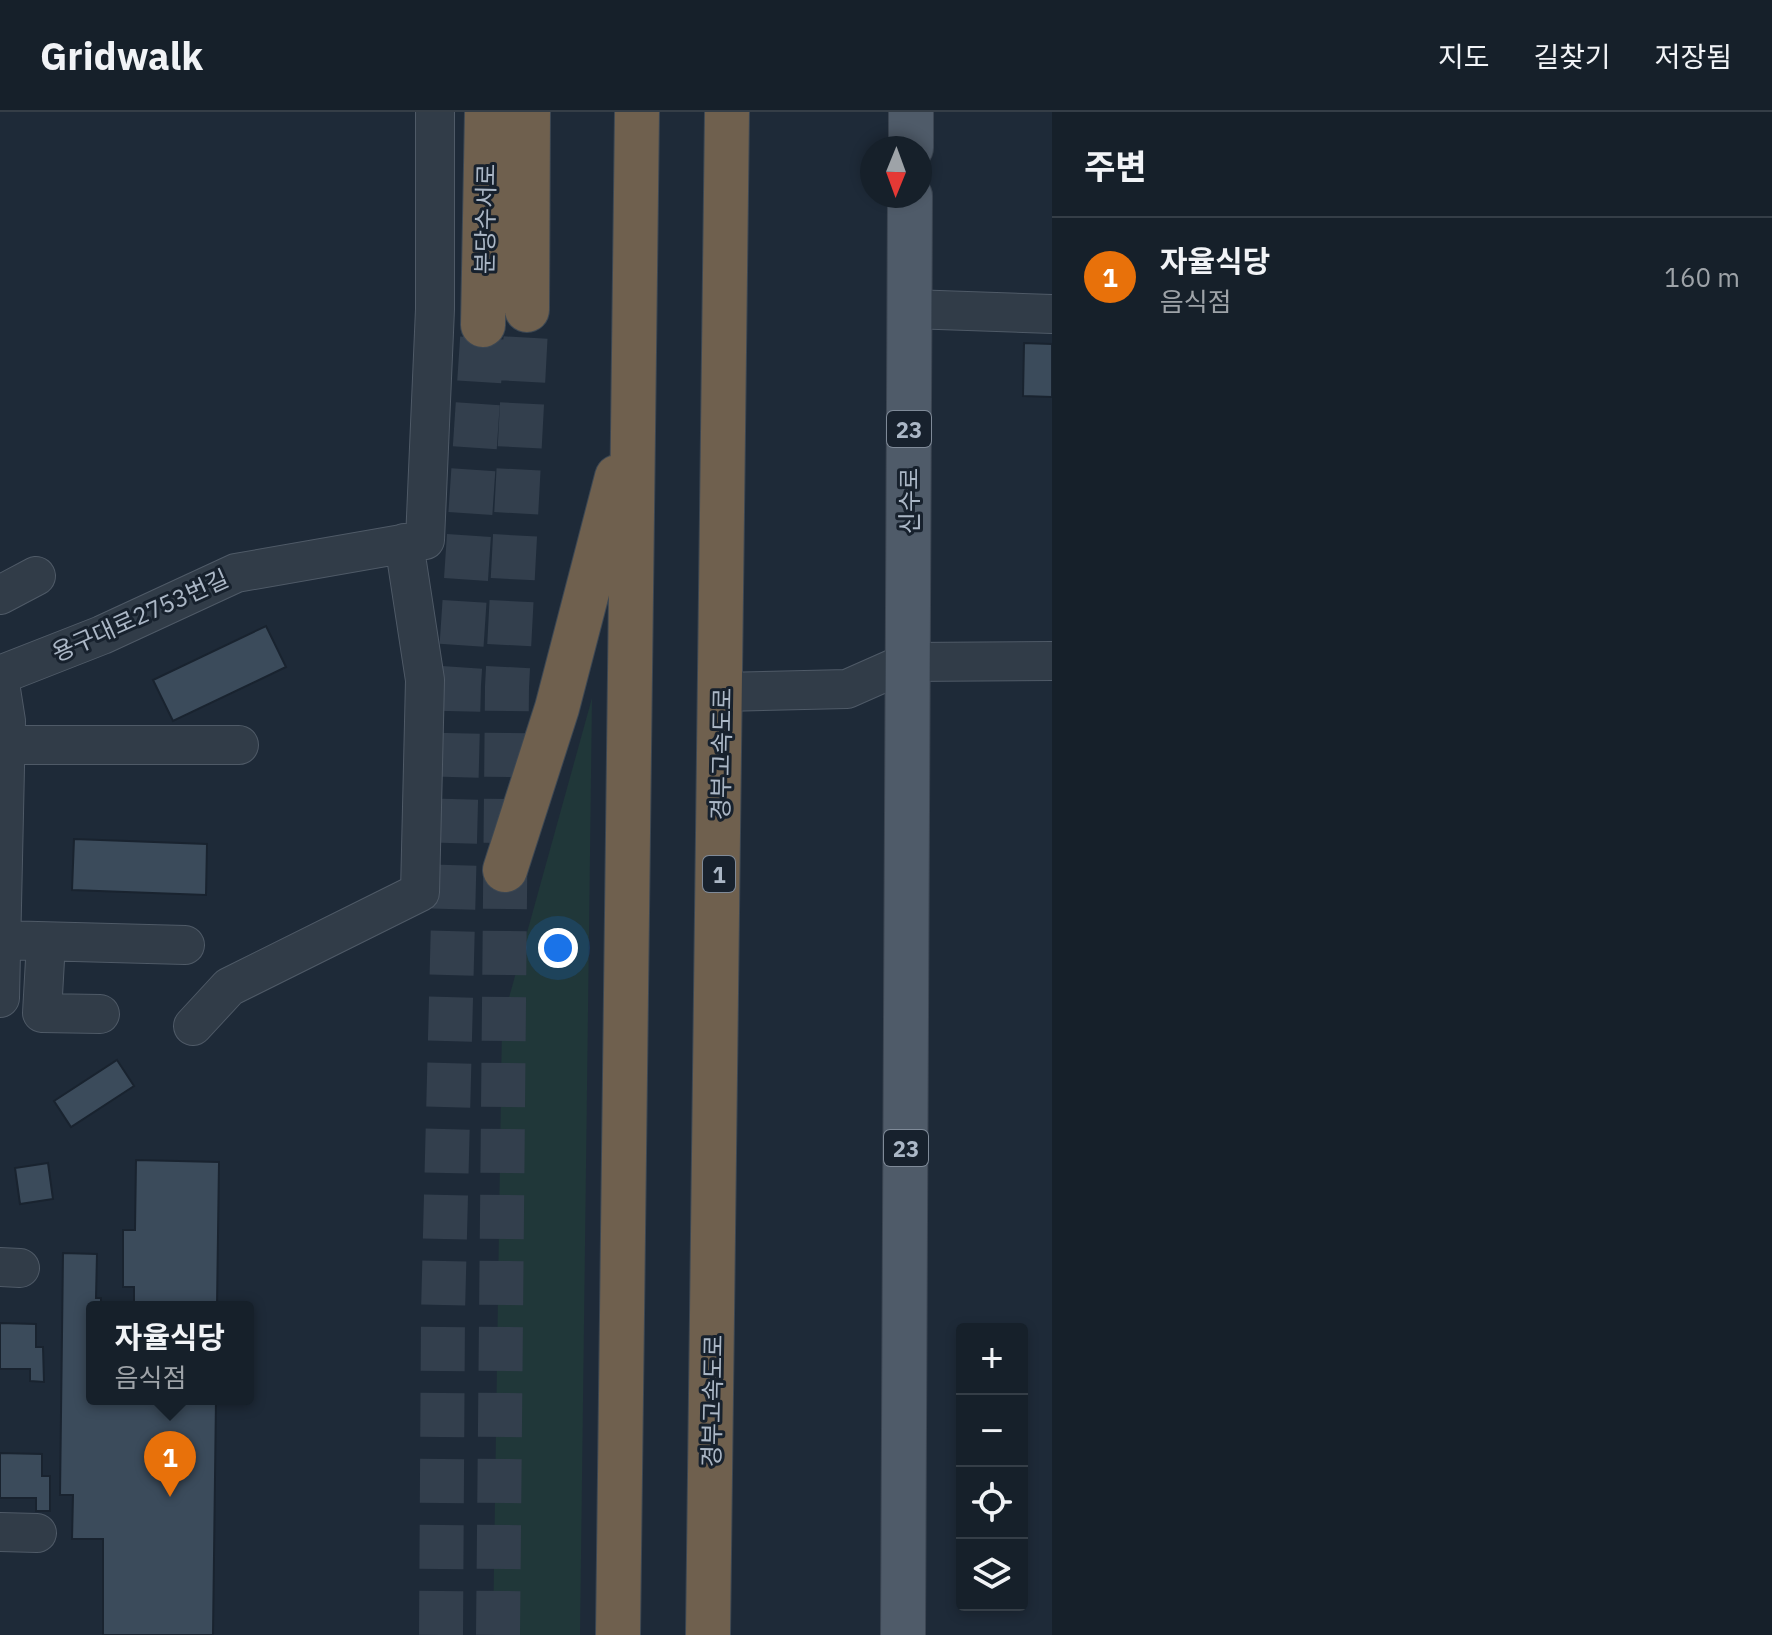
<!DOCTYPE html>
<html lang="ko">
<head>
<meta charset="utf-8">
<style>
  body { margin:0; font-family:"IBM Plex Sans","Noto Sans KR",sans-serif; background:#232d36; color:#f1f3f6 }
  .controls { position:absolute; right:24px; bottom:24px; display:grid; overflow:hidden; border-radius:8px; box-shadow:0 4px 12px #0003 }
  .controls button { width:72px; height:72px; display:grid; place-items:center; padding:0; border:0; border-bottom:2px solid #353e47; background:#16202a; color:#f1f3f6; font:40px sans-serif }
  .compass { position:absolute; left:860px; top:24px; width:72px; height:72px; border-radius:50%; background:#16202a; box-shadow:0 4px 12px #0003; rotate:181deg }
  .you { position:absolute; left:558px; top:836px; width:28px; height:28px; margin:-20px; border:6px solid #fff; border-radius:50%; background:#1a73e8; box-shadow:0 0 0 12px #1a73e833 }
  .badge { display:grid; place-items:center; width:52px; height:52px; border-radius:50%; background:#ea580c; color:#fff; font-size:26px; font-weight:700 }
  .pin { position:absolute; translate:-50% -66px; filter:drop-shadow(0 2px 4px #0008) }
  .pin::after { content:''; position:absolute; top:42px; width:28px; height:24px; background:inherit; clip-path:polygon(0 0,100% 0,50% 100%) }
  .popup { position:absolute; left:86px; top:1189px; width:168px; height:104px; box-sizing:border-box; display:grid; place-content:center; border-radius:8px; background:#16202a; filter:drop-shadow(0 2px 6px #0005); font-size:26px; white-space:nowrap; color:#9ea3a8 }
  .popup b { font-size:30px; color:#f1f3f6 }
  .popup::after { content:''; position:absolute; left:50%; top:100%; margin-left:-16px; border:16px solid transparent; border-top-color:#16202a }
  .list { margin:0; padding:0; list-style:none }
  h2 { display:flex; justify-content:space-between; align-items:center; height:104px; margin:0; padding:0 32px; font-size:34px }
  h2 small { font-size:26px; font-weight:400; color:#9ea3a8 }
  .list li { display:grid; grid-template-columns:52px 1fr auto; gap:24px; align-items:center; box-sizing:border-box; height:120px; padding:0 32px; border-top:2px solid #353e47 }
  .list b { display:block; font-size:30px; white-space:nowrap }
  .list p { margin:0; font-size:26px; white-space:nowrap; color:#9ea3a8 }
  .list em { font-size:26px; font-style:normal; color:#9ea3a8 }
  .icon { flex:none; width:44px; height:44px; fill:none; stroke:currentColor; stroke-width:2; stroke-linecap:round; stroke-linejoin:round }
  .map { position:relative; flex:none; width:1052px; height:1523px; overflow:hidden }
  header { display:flex; align-items:center; gap:48px; box-sizing:border-box; height:112px; padding:0 40px; background:#16202a; border-bottom:2px solid #353e47 }
  header strong { font-size:38px }
  nav { display:flex; gap:44px; margin-inline-start:auto; font-size:28px }
  main { display:flex }
  aside { flex:1; background:#16202a }
  .map>svg:first-child { display:block }
</style>
</head>
<body>
<header>
<strong>Gridwalk</strong>
<nav><a>지도</a><a>길찾기</a><a>저장됨</a></nav>
</header>
<main>
<div class="map">
<svg width="1052" height="1523" viewBox="0 0 1052 1523">
  <rect width="100%" height="100%" fill="#1e2a38"/>
  <path fill="#203739" d="M592,586L580,1523H493L502,911Z"/>
  <path fill="#3b4b5b" stroke="#19232f" stroke-width="2" d="M1024,231L1052,232V285L1023,284Z
    M266,514L286,555L173,609L153,568Z
    M74,727L207,732L206,783L72,778Z
    M117,948L134,974L71,1015L54,989Z
    M136,1048L219,1050L217,1195H134V1175H123V1118H135Z
    M48,1051L53,1087L20,1092L15,1056Z
    M63,1141L97,1142L96,1186H101V1195H92V1287H216L213,1523H103V1427H72L73,1383H60Z
    M0,1211L36,1212V1235H43L44,1270L30,1269V1257H0Z
    M0,1341L42,1342V1364H50V1399H36V1386H0Z"/>
  <g fill="none" stroke-linecap="round" stroke-linejoin="round">
    <path stroke="#333f4d" stroke-width="44" stroke-dasharray="44 22" stroke-linecap="butt" d="M441,1523L443,1201L459,572L483,213
      M498,1523L507,575L527,198"/>
    <defs>
      <path id="minor" d="M910,197L1052,202
        M0,483L36,464
        M0,563L102,523L236,461L425,428L435,197V0
        M0,571L6,609L0,886
        M722,580L847,577L908,550L1052,549
        M5,633H239
        M1,828L185,833
        M46,830L42,901L100,902
        M193,914L229,875L420,780L425,568L404,431
        M0,1155L20,1156
        M0,1420L37,1421"/>
      <path id="major" d="M911,36V0
        M903,1523L910,84"/>
      <path id="highway" d="M527,198L528,0
        M483,213L487,0
        M505,758L557,596L617,365
        M618,1523L637,0
        M708,1523L727,0"/>
    </defs>
    <use href="#minor" stroke="#4f5a67" stroke-width="40"/>
    <use href="#major" stroke="#3b4552" stroke-width="46"/>
    <use href="#highway" stroke="#3c4753" stroke-width="46"/>
    <use href="#minor" stroke="#313c48" stroke-width="38"/>
    <use href="#major" stroke="#4f5b69" stroke-width="44"/>
    <use href="#highway" stroke="#6f604e" stroke-width="44"/>
  </g>
  <g text-anchor="middle" dominant-baseline="central" stroke-width="6" stroke-linejoin="round" paint-order="stroke">
    <g fill="#17212d" stroke="#7f8a98" stroke-width="2">
      <rect x="887" y="299" width="44" height="36" rx="6"/>
      <rect x="703" y="744" width="32" height="36" rx="6"/>
      <rect x="884" y="1018" width="44" height="36" rx="6"/>
    </g>
    <g font-size="22" font-weight="bold" fill="#abb7c6">
      <text x="909" y="317">23</text>
      <text x="719" y="762">1</text>
      <text x="906" y="1036">23</text>
    </g>
    <g font-size="24" fill="#abb7c6" stroke="#17212d">
      <text transform="translate(485 107) rotate(-89)">분당수서로</text>
      <text transform="translate(909 389) rotate(-90)">신수로</text>
      <text transform="translate(140 503) rotate(-24)">용구대로2753번길</text>
      <text transform="translate(721 642) rotate(-89)">경부고속도로</text>
      <text transform="translate(712 1289) rotate(-89)">경부고속도로</text>
    </g>
  </g>
</svg>
<div class="controls">
<button>+</button>
<button>−</button>
<button><svg class="icon" aria-label="locate" viewBox="0 0 24 24"><circle cx="12" cy="12" r="6"/><path d="M12 2v4M12 18v4M2 12h4M18 12h4"/></svg></button>
<button><svg class="icon" aria-label="layers" viewBox="0 0 24 24"><path d="M12 4l9 5-9 5-9-5zM3 14l9 5 9-5"/></svg></button>
</div>
<svg class="compass" viewBox="-18 -18 36 36"><path d="M0-13l5 13h-10z" fill="#e53935"/><path d="M0 13l5-13h-10z" fill="#9ea3a8"/></svg>
<div class="you"></div>
<div class="pin badge" style="left:170px;top:1385px;background:#e8710a">1</div>
<div class="popup"><b>자율식당</b>음식점</div>
</div>
<aside>
<h2>주변<small></small></h2>
<ul class="list">
<li><span class="badge" style="background:#e8710a">1</span><div><b>자율식당</b><p>음식점</p></div><em>160 m</em></li>
</ul>
</aside>
</main>
</body>
</html>
